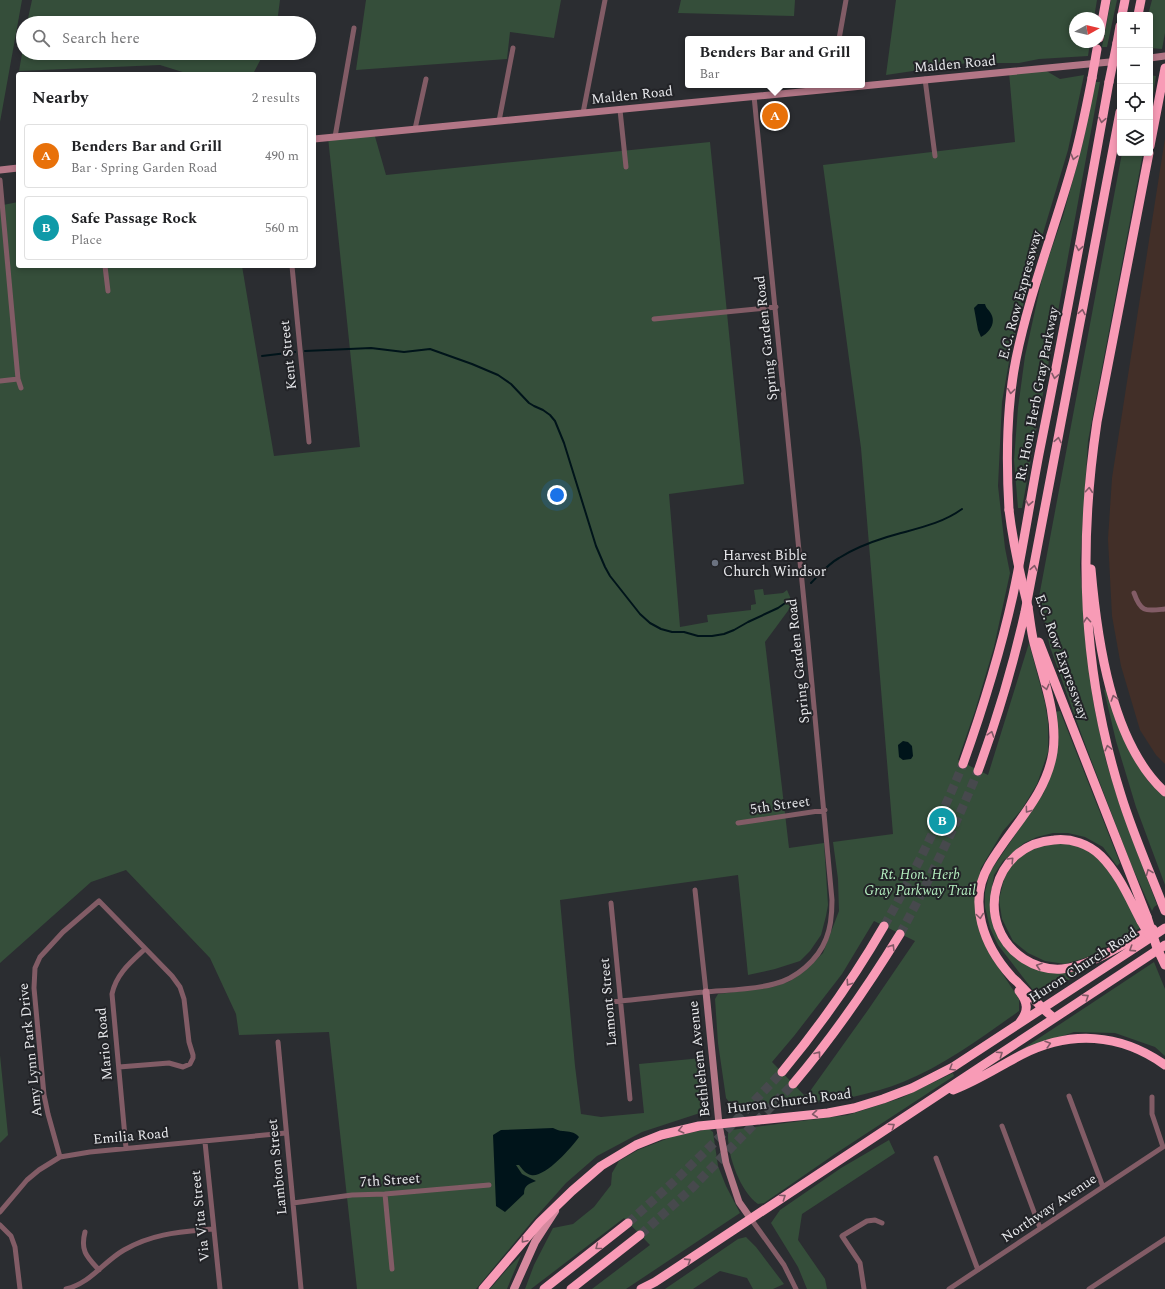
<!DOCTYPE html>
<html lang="en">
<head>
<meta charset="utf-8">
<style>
  body { margin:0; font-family:Spectral,serif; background:#f6f6f6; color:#202124 }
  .controls { position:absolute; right:12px; top:12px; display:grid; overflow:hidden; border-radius:4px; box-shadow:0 2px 6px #0003 }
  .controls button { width:36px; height:36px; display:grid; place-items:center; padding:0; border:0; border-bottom:1px solid #e0e0e0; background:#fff; color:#202124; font:20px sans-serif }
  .compass { position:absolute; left:1069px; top:12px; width:36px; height:36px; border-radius:50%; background:#fff; box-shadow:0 2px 6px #0003; rotate:82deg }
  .you { position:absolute; left:557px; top:495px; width:14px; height:14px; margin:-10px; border:3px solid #fff; border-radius:50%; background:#1a73e8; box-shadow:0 0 0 6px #1a73e833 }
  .badge { display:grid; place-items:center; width:26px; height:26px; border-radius:50%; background:#db2777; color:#fff; font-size:13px; font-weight:700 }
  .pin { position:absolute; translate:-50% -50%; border:2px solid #fff; box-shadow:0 1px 4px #0006 }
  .popup { position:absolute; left:685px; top:36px; width:180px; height:52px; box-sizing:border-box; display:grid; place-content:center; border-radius:4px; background:#fff; filter:drop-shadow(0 1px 3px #0005); font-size:13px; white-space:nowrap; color:#757577 }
  .popup b { font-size:15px; color:#202124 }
  .popup::after { content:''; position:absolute; left:50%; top:100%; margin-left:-8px; border:8px solid transparent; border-top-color:#fff }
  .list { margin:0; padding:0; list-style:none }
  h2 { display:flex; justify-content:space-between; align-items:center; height:52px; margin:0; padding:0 16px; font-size:17px }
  h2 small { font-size:13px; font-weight:400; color:#757577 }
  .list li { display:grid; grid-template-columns:26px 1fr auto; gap:12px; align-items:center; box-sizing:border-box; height:64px; margin:0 8px 8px; padding:0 8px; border:1px solid #e0e0e0; border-radius:4px }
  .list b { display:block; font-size:15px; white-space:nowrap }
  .list p { margin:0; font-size:13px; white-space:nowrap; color:#757577 }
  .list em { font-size:13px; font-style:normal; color:#757577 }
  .icon { flex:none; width:22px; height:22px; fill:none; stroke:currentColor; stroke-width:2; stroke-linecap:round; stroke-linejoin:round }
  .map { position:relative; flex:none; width:1165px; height:1289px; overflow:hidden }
  .search { position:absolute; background:#fff; box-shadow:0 2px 6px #0003; left:16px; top:16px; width:300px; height:44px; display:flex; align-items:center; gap:10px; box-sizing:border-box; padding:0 14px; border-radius:22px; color:#757577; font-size:15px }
  .panel { position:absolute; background:#fff; box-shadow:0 2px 6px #0003; left:16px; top:72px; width:300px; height:196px; border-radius:4px }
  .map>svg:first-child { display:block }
</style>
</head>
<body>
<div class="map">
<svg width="1165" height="1289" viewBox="0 0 1165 1289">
  <rect width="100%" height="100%" fill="#2b2d31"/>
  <path fill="#422f28" d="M1165,138V764L1156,755L1140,730L1121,666L1112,616L1108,539L1112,478Z"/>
  <path fill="#354e3a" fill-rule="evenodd" d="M0,0H22L0,122Z
    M32,0H280L277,23H27Z
    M366,0H561L554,38L510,32L507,59L356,70Z
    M681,0H795L794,16L678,13Z
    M896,0H1097L1094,18H1075V42H1090L1088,56L1039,59L1019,63H967L886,75Z
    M1111,0H1117L1107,47H1102Z
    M1152,0H1165V33L1162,49L1150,48V15H1148Z
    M23,48V53H264L253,74H189L160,65L19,71Z
    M1043,69L1060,79L1084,75L1068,150L1041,240L1012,345L1002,402L998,486L1005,548L1010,573L994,647L975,711L958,760L988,775L1029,643L1045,703L1048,722V752L1037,784L1022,809L1003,831L981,868L975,893L978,926L991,956L1019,999V1011C982,1037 945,1065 903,1082C871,1095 839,1100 805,1104C782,1107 759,1110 736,1111L726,1098L718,1043L715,999L718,994L773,987L790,981L806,970L823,953L839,911L838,879L833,842L893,834L861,448L823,165L1015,142L1009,72ZM874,921L915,941L868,1010L808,1094L804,1095L772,1062L794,1036L842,974Z
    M1150,75L1156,76L1150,113Z
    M1094,82H1100L1022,508H1018L1014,460L1018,408L1025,356L1043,274L1063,216L1083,143Z
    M374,133L386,175L710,142L744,484L669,494L680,627L708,622L707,615L751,610V605L756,604L754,590L763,589L764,595L783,593L787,590L793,604L765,642L789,848L824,843L828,905L826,916L821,935L810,951L800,961L775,969L748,975L738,875L560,900L575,1066L581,1114L601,1117L644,1113L639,1064L702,1058L705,1104L700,1113L642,1132L597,1156L566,1183L534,1219L476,1289H357L329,1032L239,1035L236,1014L210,958L126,870L91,882L0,963V195L3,205L18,202V266H242L274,456L360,447L328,137Z
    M1122,153H1143L1088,441L1080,565L1086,646L1094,706L1106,761L1120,806L1157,905L1154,907L1152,911L1130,862L1082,736L1050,647L1039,597Z
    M1109,688L1131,753L1148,781L1165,797V885L1136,807L1116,741L1104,690Z
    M1060,711L1120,863L1117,866L1103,847L1085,837L1068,833H1053L1037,837L1024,843L1003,861L994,875L991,894L990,911L1005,945L1018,959L1035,969L1090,966L1043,997L1039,998L998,945L990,928L985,907V892L990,872L1043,794L1052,771L1055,712Z
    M1069,843C1075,845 1082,847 1087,850C1114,865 1127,902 1140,928L1088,957L1065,964L1045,961L1028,953L1013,941L1002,919L999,900L1004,879L1012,863L1026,852L1046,844Z
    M1154,962L1165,989V1056L1155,1047L1115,1033L1074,1032L1021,1050Z
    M0,1055L8,1135L0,1143Z
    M953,1073L954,1076L835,1154L764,1203L758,1204C740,1191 727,1155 728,1133L731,1130L848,1115L901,1098Z
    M709,1129L713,1132L718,1166L726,1186L740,1213L626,1289H592L650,1245L624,1218L531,1289H525L534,1265L553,1228L573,1224L594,1207L611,1185L612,1173L619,1161L638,1150L674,1136Z
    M889,1140L895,1153L802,1214L798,1240L825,1279L827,1289H807L798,1267L771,1223L780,1210L841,1168Z
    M746,1237L756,1247L784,1284L773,1289H753L747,1278L720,1271L693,1289H665L738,1239Z
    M521,1255L507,1289H490L508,1268Z"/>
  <path fill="#00141a" d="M978,304H985C986,308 988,309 990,312C997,322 990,332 981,337L978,330L974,308Z
    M903,741L908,742L912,746L913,756L911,759L903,760L899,757L898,745Z
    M553,1128C556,1129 559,1131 563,1131C569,1132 574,1131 579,1137C571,1148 545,1178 531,1175C526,1174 522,1169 519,1165H516L522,1174L536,1181C529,1184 524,1185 524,1194L505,1212L496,1206L493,1135L501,1130Z"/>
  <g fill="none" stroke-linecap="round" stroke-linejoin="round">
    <path stroke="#00141a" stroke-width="2" d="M305,351L371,348L404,352L430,349L472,364L498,375L511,384L529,403L534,406L543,410L550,415L555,421L564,443L596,546L605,567L610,576L640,614L650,623L661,629L672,632H684L698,636H712L724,634L734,630L748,622L778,608L791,599
      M262,356L295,352
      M811,583C820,574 828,564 839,558C853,549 871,542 887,537C913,529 940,525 962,509"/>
    <path stroke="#47494d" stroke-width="9" stroke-dasharray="9 4.5" stroke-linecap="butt" d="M884,926C914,874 940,820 963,764
      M900,934C929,881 955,827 978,771
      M628,1223L680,1176L723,1134L782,1072
      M640,1235L692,1188L793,1084"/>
    <path stroke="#825c66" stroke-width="5" d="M839,39L846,0
      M925,79L935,156
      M620,110L626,167
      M583,113L605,0
      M499,121L513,48
      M415,129L426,79
      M335,137L354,28
      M0,180L18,379L21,388
      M105,266L108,291
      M292,266L309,442
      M654,319L776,307
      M0,381L18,379
      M1134,593C1141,613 1146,611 1165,609
      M738,823L825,810
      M695,890L706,992
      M611,903L630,1099
      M610,1002C642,999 673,995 704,992C728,990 752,990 774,984C796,979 818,960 826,939C831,927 832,914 832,900L808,642L754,96
      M278,1042L301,1289
      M1069,1096L1103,1187
      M1002,1126L1040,1228
      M205,1142L220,1289
      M126,1148L112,994C116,974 131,962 145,949
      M60,1157L48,1114L44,1095L34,988L35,968L40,957L63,932L99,901L172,976L180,987L184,999L189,1042L193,1055V1058L190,1064L183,1067L169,1063L119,1067
      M936,1158L978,1270
      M385,1194L392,1269
      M293,1203L352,1195L385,1194L489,1185
      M0,1212L27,1180L39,1170L60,1157L90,1152L286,1133
      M751,1219L784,1265L796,1289
      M0,1225L11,1236L15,1247L20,1289
      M85,1232C80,1251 87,1257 99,1270
      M66,1289C91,1283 103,1262 124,1250C153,1233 181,1232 213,1229
      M864,1289L860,1263L842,1236L867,1221L875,1220L882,1223
      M949,1289L1163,1147L1152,1114V1097
      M1089,1289L1165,1239"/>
    <path stroke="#b27686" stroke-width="7" d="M1150,58L1165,56
      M314,139L1120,61
      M0,170L18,168
      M706,992L719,1124L726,1163L739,1202L751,1219"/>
    <path stroke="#d68a9f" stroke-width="8" d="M514,1289L535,1242L555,1211"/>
    <path stroke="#f89bb6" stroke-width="9" d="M1122,15L1125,0
      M1138,15L1141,0
      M1099,38L1106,0
      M1117,43L1120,26
      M1150,146L1165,68
      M1149,153L1097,422C1078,549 1082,672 1121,795C1133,834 1150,872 1165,911
      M1009,510C1006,460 1006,409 1016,359C1029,295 1053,233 1071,170C1080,140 1086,109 1092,78
      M1091,569C1097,638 1111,743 1165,792
      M1028,607C1030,619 1031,631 1034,643C1043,678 1058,715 1053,752C1046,797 1011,827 989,865C967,902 984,946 1011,976C1013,979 1017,981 1019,984C1031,996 1041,1008 1054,1018
      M1039,642L1147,917
      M963,764C983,708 1000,653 1013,595C1023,549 1030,501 1039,454C1064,330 1087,206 1109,82
      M978,771C997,719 1013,666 1025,612L1120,112
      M1141,921C1129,898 1119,874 1101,856C1089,844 1071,838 1054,840C992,844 972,925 1024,959C1035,966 1049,970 1062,969C1093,966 1124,942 1153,929
      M1019,991C1028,1002 1029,1011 1020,1022
      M782,1072C820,1026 854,978 884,926
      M793,1084C833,1037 868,986 900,934
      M953,1090C977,1081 998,1067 1021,1055C1070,1030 1120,1033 1165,1065
      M483,1289L540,1222L572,1191L601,1166L636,1145L661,1135L699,1126L828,1113L854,1108L883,1099L912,1088L953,1067L1165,928
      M544,1289L628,1223
      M571,1289L640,1235
      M641,1289L655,1282L1165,945"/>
    <path stroke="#f89bb6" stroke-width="9" d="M1092,78L1097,49
      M1109,82L1117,43
      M1009,510C1013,543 1020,575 1028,607
      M1147,917L1157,948L1165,965
      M1141,921L1149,935"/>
  </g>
  <defs><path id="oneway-chevron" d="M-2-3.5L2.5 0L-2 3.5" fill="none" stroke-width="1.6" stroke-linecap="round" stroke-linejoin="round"/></defs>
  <g stroke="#825967">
    <use href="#oneway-chevron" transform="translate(1102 120) rotate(100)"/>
    <use href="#oneway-chevron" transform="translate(1074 157) rotate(105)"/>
    <use href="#oneway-chevron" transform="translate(1079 248) rotate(100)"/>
    <use href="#oneway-chevron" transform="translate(1082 312) rotate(-79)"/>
    <use href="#oneway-chevron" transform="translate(1055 376) rotate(101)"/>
    <use href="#oneway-chevron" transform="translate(1011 391) rotate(97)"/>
    <use href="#oneway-chevron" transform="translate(1058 440) rotate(-79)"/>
    <use href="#oneway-chevron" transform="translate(1089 490) rotate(-85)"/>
    <use href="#oneway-chevron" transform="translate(1029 503) rotate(101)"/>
    <use href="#oneway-chevron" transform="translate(1034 568) rotate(-79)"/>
    <use href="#oneway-chevron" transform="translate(1087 620) rotate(-94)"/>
    <use href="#oneway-chevron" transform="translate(1046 687) rotate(76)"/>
    <use href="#oneway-chevron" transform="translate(1114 698) rotate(-107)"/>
    <use href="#oneway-chevron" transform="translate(991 734) rotate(-72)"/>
    <use href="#oneway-chevron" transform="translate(1108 748) rotate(-104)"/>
    <use href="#oneway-chevron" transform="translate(1028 810) rotate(126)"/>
    <use href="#oneway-chevron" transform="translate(1011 860) rotate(-46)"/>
    <use href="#oneway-chevron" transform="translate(1149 872) rotate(-112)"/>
    <use href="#oneway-chevron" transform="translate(980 916) rotate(82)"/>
    <use href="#oneway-chevron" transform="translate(892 947) rotate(-58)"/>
    <use href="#oneway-chevron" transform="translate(1132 949) rotate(147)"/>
    <use href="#oneway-chevron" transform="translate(1039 966) rotate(-162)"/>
    <use href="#oneway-chevron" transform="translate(849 983) rotate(124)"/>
    <use href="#oneway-chevron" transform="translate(1086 997) rotate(-33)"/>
    <use href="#oneway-chevron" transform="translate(1048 1044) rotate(-17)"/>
    <use href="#oneway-chevron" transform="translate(818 1054) rotate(-52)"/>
    <use href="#oneway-chevron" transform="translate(1000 1054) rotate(-34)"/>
    <use href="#oneway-chevron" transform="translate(952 1068) rotate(149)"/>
    <use href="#oneway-chevron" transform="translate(815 1114) rotate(174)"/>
    <use href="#oneway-chevron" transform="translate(892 1126) rotate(-34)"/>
    <use href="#oneway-chevron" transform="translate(681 1130) rotate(166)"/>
    <use href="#oneway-chevron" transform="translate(783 1197) rotate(-34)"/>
    <use href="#oneway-chevron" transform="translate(524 1240) rotate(130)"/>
    <use href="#oneway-chevron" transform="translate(598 1247) rotate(142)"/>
    <use href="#oneway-chevron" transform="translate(688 1261) rotate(-33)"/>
  </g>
  <circle fill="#6b7280" stroke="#222327" stroke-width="1.5" cx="715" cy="563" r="4"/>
  <g text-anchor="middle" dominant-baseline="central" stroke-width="4" stroke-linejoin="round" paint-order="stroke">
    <g font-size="14" fill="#e8e9ec" stroke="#222327">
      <text transform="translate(955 64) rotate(-5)">Malden Road</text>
      <text transform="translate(632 95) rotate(-6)">Malden Road</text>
      <text transform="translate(1020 295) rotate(-75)">E.C. Row Expressway</text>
      <text transform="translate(766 338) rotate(-96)">Spring Garden Road</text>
      <text transform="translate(288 355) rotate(-96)">Kent Street</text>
      <text transform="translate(1037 394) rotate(-79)">Rt. Hon. Herb Gray Parkway</text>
      <text transform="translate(1062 657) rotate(70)">E.C. Row Expressway</text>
      <text transform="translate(798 661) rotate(-96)">Spring Garden Road</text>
      <text transform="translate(780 805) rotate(-8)">5th Street</text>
      <text transform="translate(1083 965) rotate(-33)">Huron Church Road</text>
      <text transform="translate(608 1002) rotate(-95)">Lamont Street</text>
      <text transform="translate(104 1044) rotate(-95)">Mario Road</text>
      <text transform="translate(30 1050) rotate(-96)">Amy Lynn Park Drive</text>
      <text transform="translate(699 1059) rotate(-96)">Bethlehem Avenue</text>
      <text transform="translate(789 1101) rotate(-7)">Huron Church Road</text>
      <text transform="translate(131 1136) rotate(-5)">Emilia Road</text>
      <text transform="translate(277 1167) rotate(-96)">Lambton Street</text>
      <text transform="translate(390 1180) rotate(-4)">7th Street</text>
      <text transform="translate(1049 1208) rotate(-34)">Northway Avenue</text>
      <text transform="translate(200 1216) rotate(-96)">Via Vita Street</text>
    </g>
    <g font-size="14" fill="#e8e9ec" stroke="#222327" text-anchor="start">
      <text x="723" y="555">Harvest Bible<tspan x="723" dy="16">Church Windsor</tspan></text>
    </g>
    <g font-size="14" font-style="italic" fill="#b4edbf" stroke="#222327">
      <text x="920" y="874">Rt. Hon. Herb<tspan x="920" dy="16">Gray Parkway Trail</tspan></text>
    </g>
  </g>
</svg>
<div class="controls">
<button>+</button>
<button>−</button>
<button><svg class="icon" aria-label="locate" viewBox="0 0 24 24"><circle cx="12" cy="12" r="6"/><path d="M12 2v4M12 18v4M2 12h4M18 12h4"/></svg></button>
<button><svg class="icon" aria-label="layers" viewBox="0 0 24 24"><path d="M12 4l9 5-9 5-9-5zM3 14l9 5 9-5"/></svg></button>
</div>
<svg class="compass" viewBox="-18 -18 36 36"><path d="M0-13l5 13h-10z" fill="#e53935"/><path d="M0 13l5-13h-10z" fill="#757577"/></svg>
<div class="you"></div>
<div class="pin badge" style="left:775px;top:116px;background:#e8710a">A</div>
<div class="popup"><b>Benders Bar and Grill</b>Bar</div>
<div class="pin badge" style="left:942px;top:821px;background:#0f9aa8">B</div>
<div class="search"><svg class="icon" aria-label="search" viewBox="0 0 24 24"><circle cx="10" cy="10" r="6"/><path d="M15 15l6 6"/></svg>Search here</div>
<section class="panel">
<h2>Nearby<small>2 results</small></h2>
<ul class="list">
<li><span class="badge" style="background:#e8710a">A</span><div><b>Benders Bar and Grill</b><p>Bar · Spring Garden Road</p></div><em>490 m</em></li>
<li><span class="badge" style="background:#0f9aa8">B</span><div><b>Safe Passage Rock</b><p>Place</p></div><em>560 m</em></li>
</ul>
</section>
</div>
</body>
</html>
